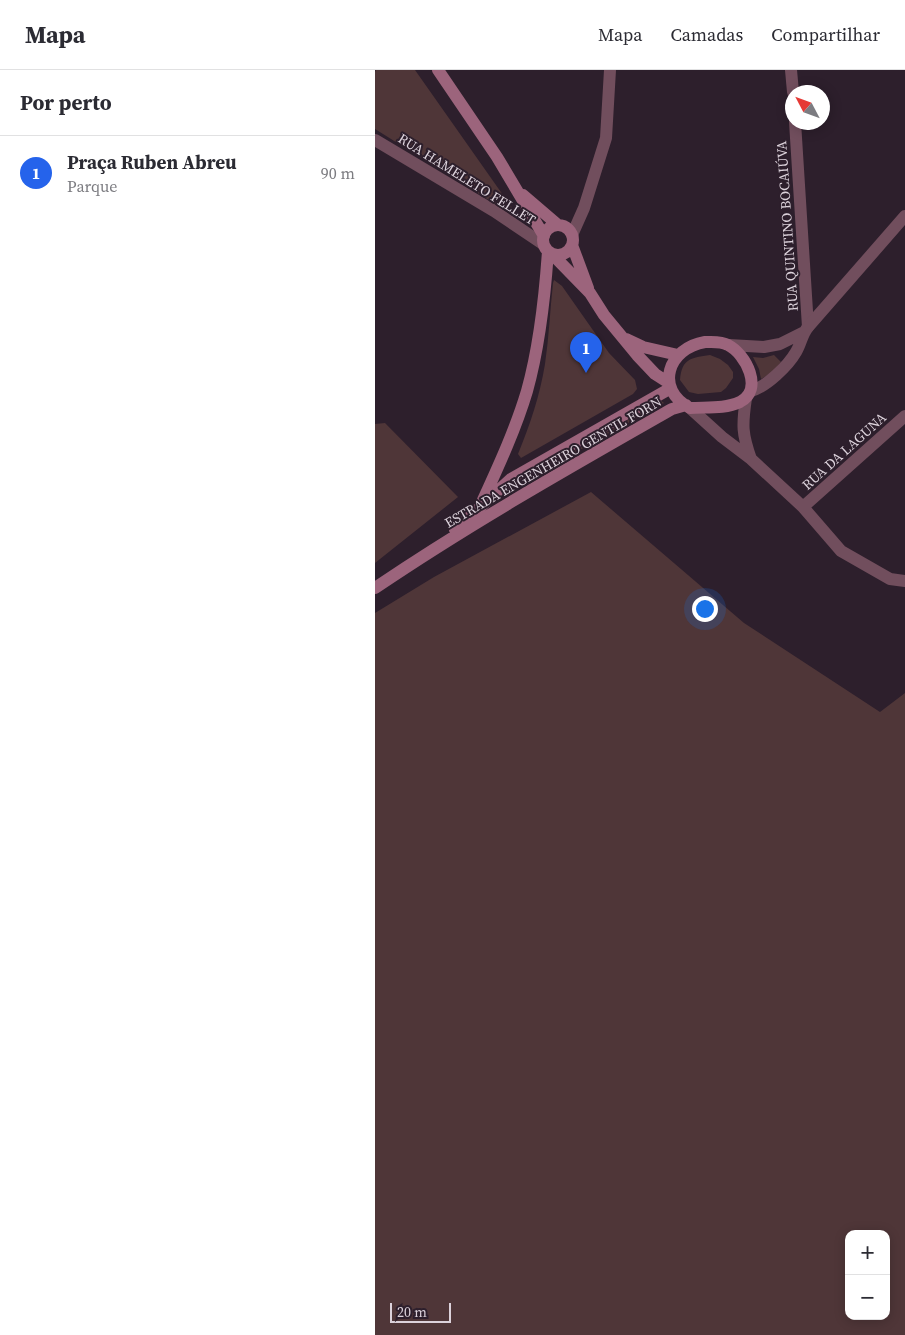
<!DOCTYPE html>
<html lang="pt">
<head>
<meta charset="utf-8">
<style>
  body { margin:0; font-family:"Source Serif 4",serif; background:#f2f2f3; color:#2b2b33 }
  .controls { position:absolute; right:15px; bottom:15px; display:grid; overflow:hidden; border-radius:10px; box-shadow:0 2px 12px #0003 }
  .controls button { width:45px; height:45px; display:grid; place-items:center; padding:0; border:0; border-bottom:1px solid #e1e1e2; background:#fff; color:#2b2b33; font:25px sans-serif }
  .compass { position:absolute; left:410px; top:15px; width:45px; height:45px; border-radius:50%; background:#fff; box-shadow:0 2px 12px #0003; rotate:311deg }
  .scale { position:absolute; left:15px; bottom:12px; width:61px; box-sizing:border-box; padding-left:5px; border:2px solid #dcd2db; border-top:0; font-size:14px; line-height:18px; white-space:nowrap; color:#dcd2db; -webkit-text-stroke:4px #2d1f2c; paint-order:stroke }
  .you { position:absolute; left:329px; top:538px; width:18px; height:18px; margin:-12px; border:4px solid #fff; border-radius:50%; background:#1a73e8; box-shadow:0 0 0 8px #1a73e833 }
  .badge { display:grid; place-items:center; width:32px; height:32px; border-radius:50%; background:#2563eb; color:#fff; font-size:16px; font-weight:700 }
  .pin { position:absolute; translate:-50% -41px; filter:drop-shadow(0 1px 2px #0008) }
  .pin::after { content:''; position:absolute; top:26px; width:18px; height:15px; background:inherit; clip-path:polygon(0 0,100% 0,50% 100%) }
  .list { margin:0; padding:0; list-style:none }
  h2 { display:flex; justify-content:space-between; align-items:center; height:65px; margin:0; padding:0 20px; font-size:21px }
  h2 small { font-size:16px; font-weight:400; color:#7c7c81 }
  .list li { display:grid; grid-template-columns:32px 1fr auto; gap:15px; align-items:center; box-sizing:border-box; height:75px; padding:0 20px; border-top:1px solid #e1e1e2 }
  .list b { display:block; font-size:19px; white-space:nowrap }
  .list p { margin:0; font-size:16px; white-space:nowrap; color:#7c7c81 }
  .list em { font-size:16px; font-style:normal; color:#7c7c81 }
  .map { position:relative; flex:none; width:530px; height:1265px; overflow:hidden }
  header { display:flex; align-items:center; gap:30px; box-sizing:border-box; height:70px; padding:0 25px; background:#fff; border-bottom:1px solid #e1e1e2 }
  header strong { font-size:24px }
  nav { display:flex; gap:28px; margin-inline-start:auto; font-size:18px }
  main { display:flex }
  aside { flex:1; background:#fff }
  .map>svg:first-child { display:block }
</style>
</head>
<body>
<header>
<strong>Mapa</strong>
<nav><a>Mapa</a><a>Camadas</a><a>Compartilhar</a></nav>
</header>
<main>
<aside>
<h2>Por perto<small></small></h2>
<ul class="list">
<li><span class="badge">1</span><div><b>Praça Ruben Abreu</b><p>Parque</p></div><em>90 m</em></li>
</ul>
</aside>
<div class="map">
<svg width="530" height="1265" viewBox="0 0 530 1265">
  <rect width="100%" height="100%" fill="#2d1f2c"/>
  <path fill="#4f3638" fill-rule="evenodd" d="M1,0H40L140,142L138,145L0,59V2Z
    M179,210L187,216L234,283L260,310L262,319L258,324L146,388L143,384C155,355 165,325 170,294C174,267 175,240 178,213Z
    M335,285L345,289L353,295L358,302V308L351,318L346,322L323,324L314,322L305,310C307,288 316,288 335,285Z
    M399,285L406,292L398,302L386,309L384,299L378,287L388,288Z
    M285,330L289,333L144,414L140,415L269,341Z
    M10,353L83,427L0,493V354Z
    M216,422L369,553L505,642L530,623V1265H0V543L59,507ZM474,1164H511V1246H474Z"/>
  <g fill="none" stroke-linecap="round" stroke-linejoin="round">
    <path stroke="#714e5d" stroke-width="12" d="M416,0L418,22
      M420,52L433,257
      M197,165L209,138L231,68L235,0
      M371,328C367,355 367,364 376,389
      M315,338L347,367L376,389L428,437L466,481L515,509L530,511
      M428,437L530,346"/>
    <path stroke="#714e5d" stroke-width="12" d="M0,70L119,141L168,174
      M354,275L389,277L405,274L429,262
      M376,321C391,317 413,296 421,282C426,274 427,264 433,257L530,146"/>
    <path stroke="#9c647c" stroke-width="12" d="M63,0L122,87L169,166
      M148,125L183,155
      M168 170a15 15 0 1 1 30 0a15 15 0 1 1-30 0Z
      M197,175L213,218
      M177,184L215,223L229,245L262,285L280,304L294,313
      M251,269L268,277L303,285
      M330,272C338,272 346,271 353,275C371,284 389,320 365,332C350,339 332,337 315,338C279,319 293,278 330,272Z
      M108,430C124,395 141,358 152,321C164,278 170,225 173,181
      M80,460L136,409L296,318
      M0,518C96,453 197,396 297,339L311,335"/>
  </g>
  <g text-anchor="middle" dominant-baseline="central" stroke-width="4" stroke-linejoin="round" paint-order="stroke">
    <g font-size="14" fill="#dcd2db" stroke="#2d1f2c">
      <text transform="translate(92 109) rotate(32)">RUA HAMELETO FELLET</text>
      <text transform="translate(412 156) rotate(-94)">RUA QUINTINO BOCAIÚVA</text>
      <text transform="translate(469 381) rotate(-42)">RUA DA LAGUNA</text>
      <text transform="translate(178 392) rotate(-30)">ESTRADA ENGENHEIRO GENTIL FORN</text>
    </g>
  </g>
</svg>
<div class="controls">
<button>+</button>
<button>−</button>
</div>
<svg class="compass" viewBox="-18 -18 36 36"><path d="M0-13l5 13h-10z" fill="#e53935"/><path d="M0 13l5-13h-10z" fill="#7c7c81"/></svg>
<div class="scale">20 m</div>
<div class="you"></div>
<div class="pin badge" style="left:211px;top:303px">1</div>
</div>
</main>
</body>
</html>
